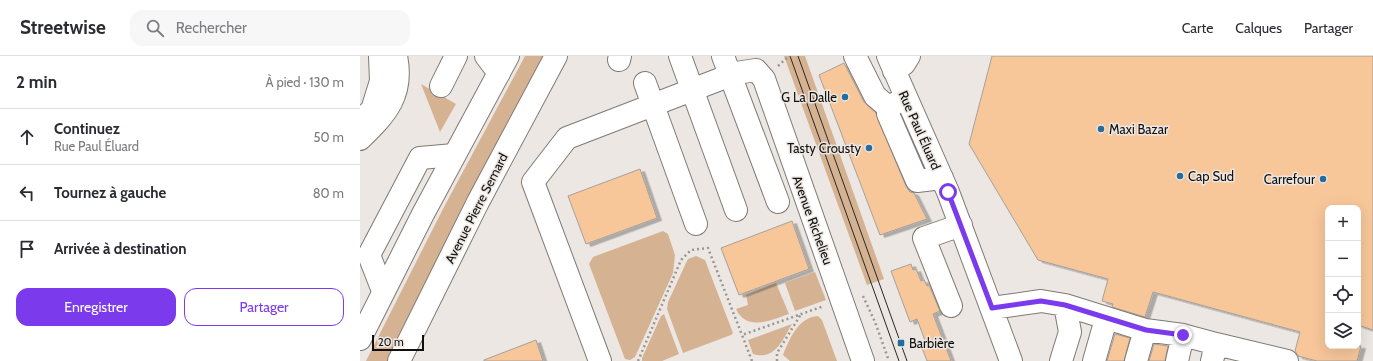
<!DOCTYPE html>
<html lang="fr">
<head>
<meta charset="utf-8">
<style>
  body { margin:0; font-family:Cabin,sans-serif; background:#f7f7f7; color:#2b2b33 }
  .controls { position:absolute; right:12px; bottom:12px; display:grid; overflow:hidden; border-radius:8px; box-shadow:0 4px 16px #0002 }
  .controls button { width:36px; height:36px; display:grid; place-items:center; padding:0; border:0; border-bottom:1px solid #e1e1e2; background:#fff; color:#2b2b33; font:20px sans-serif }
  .scale { position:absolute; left:12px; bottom:10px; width:52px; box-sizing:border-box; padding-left:4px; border:2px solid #110f0e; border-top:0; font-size:11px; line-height:14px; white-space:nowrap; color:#110f0e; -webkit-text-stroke:3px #ece7e2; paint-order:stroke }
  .stop { position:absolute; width:12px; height:12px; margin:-9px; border:3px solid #7c3aed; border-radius:50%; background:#fff }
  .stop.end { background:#7c3aed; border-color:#fff; box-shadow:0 1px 4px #0008 }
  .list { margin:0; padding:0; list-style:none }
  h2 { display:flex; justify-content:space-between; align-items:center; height:52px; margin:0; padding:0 16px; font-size:17px }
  h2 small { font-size:13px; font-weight:400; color:#7c7c81 }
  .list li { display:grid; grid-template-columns:26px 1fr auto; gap:12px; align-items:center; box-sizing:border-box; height:56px; padding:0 16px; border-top:1px solid #e1e1e2 }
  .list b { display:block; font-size:15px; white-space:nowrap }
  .list p { margin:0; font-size:13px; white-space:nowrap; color:#7c7c81 }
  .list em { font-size:13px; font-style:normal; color:#7c7c81 }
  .actions { display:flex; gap:8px; padding:12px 16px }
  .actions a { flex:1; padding:9px 0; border:1px solid #7c3aed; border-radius:12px; text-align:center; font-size:14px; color:#7c3aed }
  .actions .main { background:#7c3aed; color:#fff }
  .icon { flex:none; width:22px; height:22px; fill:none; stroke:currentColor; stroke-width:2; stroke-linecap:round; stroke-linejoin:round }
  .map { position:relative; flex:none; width:1013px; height:305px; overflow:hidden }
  header { display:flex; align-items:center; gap:24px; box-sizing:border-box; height:56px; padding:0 20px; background:#fff; border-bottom:1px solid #e1e1e2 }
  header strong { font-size:19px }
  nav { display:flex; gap:22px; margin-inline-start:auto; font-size:14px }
  .search { width:280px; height:36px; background:#f7f7f7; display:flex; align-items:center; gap:10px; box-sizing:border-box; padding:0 14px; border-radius:12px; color:#7c7c81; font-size:15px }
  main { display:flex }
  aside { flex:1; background:#fff }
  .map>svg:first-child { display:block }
</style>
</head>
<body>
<header>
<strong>Streetwise</strong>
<div class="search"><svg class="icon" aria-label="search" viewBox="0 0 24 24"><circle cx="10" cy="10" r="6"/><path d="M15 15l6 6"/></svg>Rechercher</div>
<nav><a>Carte</a><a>Calques</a><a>Partager</a></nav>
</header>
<main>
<aside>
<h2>2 min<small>À pied · 130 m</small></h2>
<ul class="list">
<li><svg class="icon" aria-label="ahead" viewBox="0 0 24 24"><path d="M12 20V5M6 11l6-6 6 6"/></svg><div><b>Continuez</b><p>Rue Paul Éluard</p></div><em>50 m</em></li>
<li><svg class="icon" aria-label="left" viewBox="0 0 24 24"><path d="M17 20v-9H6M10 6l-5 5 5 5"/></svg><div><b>Tournez à gauche</b></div><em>80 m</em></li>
<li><svg class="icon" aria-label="arrive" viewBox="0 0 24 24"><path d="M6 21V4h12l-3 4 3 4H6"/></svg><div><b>Arrivée à destination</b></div></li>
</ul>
<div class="actions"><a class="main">Enregistrer</a><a>Partager</a></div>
</aside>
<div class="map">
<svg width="1013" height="305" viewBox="0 0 1013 305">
  <defs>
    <filter id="shadow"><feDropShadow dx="4.5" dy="2.5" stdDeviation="0" flood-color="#0004"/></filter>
  </defs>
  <rect width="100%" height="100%" fill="#ece7e2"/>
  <path fill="#d5b292" d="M165,0H188L77,206L28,305H6L84,151Z
    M424,0H445L524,223L507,229Z
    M61,28L96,48L80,76Z
    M303,175L308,178L315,199L313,217L275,301L270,304L265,303L229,208L233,201Z
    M336,200L345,204L373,277L371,279L323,297L307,253L308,246L326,207L328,203Z
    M455,216L466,244L435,255L425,227Z
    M416,227L429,258C411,264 387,276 376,253L388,249L386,239Z
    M304,258L319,298L302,305H282V302L301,260Z
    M458,260L462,264L477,305H430L423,299C429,284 438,261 458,260Z
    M432,268C423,283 415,305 393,298L388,284Z"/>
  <path fill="#f7c699" stroke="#a6a09c" filter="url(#shadow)" d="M632,0H1013V274L998,269V152H968V290H1001L997,305H957L938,300L935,295L940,276L793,236L785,261L752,251L753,248L742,245L748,223L678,204L609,88Z
    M484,7L504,46L516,57L546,130L550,136L554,137L567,163L520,179L459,19Z
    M280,113L297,162L226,188L208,140Z
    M432,165L449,213L379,239L361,192Z
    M551,208L553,214L556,213L561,225L564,224L567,230L569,229L580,255L573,258L591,305H567L562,292L567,290L557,263L550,266L531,215Z
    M755,278L770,282L764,305H747Z
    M176,284L183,305H124V304Z
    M794,288L808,290L805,305H789Z"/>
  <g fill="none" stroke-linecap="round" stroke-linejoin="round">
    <defs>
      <path id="minor" d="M126,0L139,17
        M320,0L376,154
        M363,0L418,146
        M495,0L515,40L528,51
        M528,0L588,136L651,305
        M259,4L260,0
        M534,15L544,8L549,0
        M285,27L336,168
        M81,30L96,0
        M546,42L528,51V58L557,125L582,122
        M0,64L12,54L21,25L20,0
        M0,83C26,58 44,39 36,0
        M23,235L9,199L60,102L94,99
        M591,250L564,182L601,169
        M632,252L681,245L705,249L785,274L823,279L856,288
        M240,305L173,126L207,82L376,17L396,14L404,23L503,305
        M701,305L710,276L705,249
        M734,305L746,263
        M776,305L785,274
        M817,305L823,279
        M852,305L856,288L927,305"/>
      <path id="major" d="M0,283L63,158L148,0
        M39,305L118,146L196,0"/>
    </defs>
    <use href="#minor" stroke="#7f7a75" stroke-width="24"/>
    <use href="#major" stroke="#7f7a75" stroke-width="24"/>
    <path stroke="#9a9692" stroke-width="2.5" stroke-dasharray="2 3" stroke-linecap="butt" d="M418,10L429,0
      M503,240L515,266L529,305
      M278,305L321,204L331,194L348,192L382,279
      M392,305L382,279L464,250
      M417,305V297L441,258"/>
    <use href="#minor" stroke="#fff" stroke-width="22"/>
    <use href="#major" stroke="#fff" stroke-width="22"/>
    <path stroke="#2a2826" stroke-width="1" d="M430,0L539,305
      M438,0L547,305"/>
  </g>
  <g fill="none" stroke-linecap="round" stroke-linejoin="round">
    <path stroke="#7c3aed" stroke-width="5" d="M588,136L632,252L681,245L705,249L786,274L823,279"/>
  </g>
  <g fill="#256da1" stroke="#ece7e2" stroke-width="1.5">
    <circle cx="485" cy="41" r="4"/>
    <circle cx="741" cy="73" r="4"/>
    <circle cx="509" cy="92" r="4"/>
    <circle cx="820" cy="120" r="4"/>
    <circle cx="963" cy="123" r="4"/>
    <rect x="537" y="283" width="8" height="8" rx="2"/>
  </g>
  <g text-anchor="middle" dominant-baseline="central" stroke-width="3" stroke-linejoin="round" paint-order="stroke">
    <g font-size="13" fill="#110f0e" stroke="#ece7e2" text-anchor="end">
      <text x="477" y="41">G La Dalle</text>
      <text x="749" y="73" text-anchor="start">Maxi Bazar</text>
      <text x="501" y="92">Tasty Crousty</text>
      <text x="828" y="120" text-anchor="start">Cap Sud</text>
      <text x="955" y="123">Carrefour</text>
      <text x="549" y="287" text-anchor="start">Barbière</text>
    </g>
    <g font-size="13" fill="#110f0e" stroke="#ece7e2">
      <text transform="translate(560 74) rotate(66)">Rue Paul Éluard</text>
      <text transform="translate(116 152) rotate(-63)">Avenue Pierre Semard</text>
      <text transform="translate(453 164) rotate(70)">Avenue Richelieu</text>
    </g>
  </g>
</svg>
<div class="controls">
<button>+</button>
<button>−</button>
<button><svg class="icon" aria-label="locate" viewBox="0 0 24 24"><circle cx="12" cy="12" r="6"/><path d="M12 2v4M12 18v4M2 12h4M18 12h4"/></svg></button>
<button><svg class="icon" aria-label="layers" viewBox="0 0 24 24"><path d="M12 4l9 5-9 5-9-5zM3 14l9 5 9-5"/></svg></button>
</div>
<div class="scale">20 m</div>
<div class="stop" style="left:588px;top:136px"></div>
<div class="stop end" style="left:823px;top:279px"></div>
</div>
</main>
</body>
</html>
